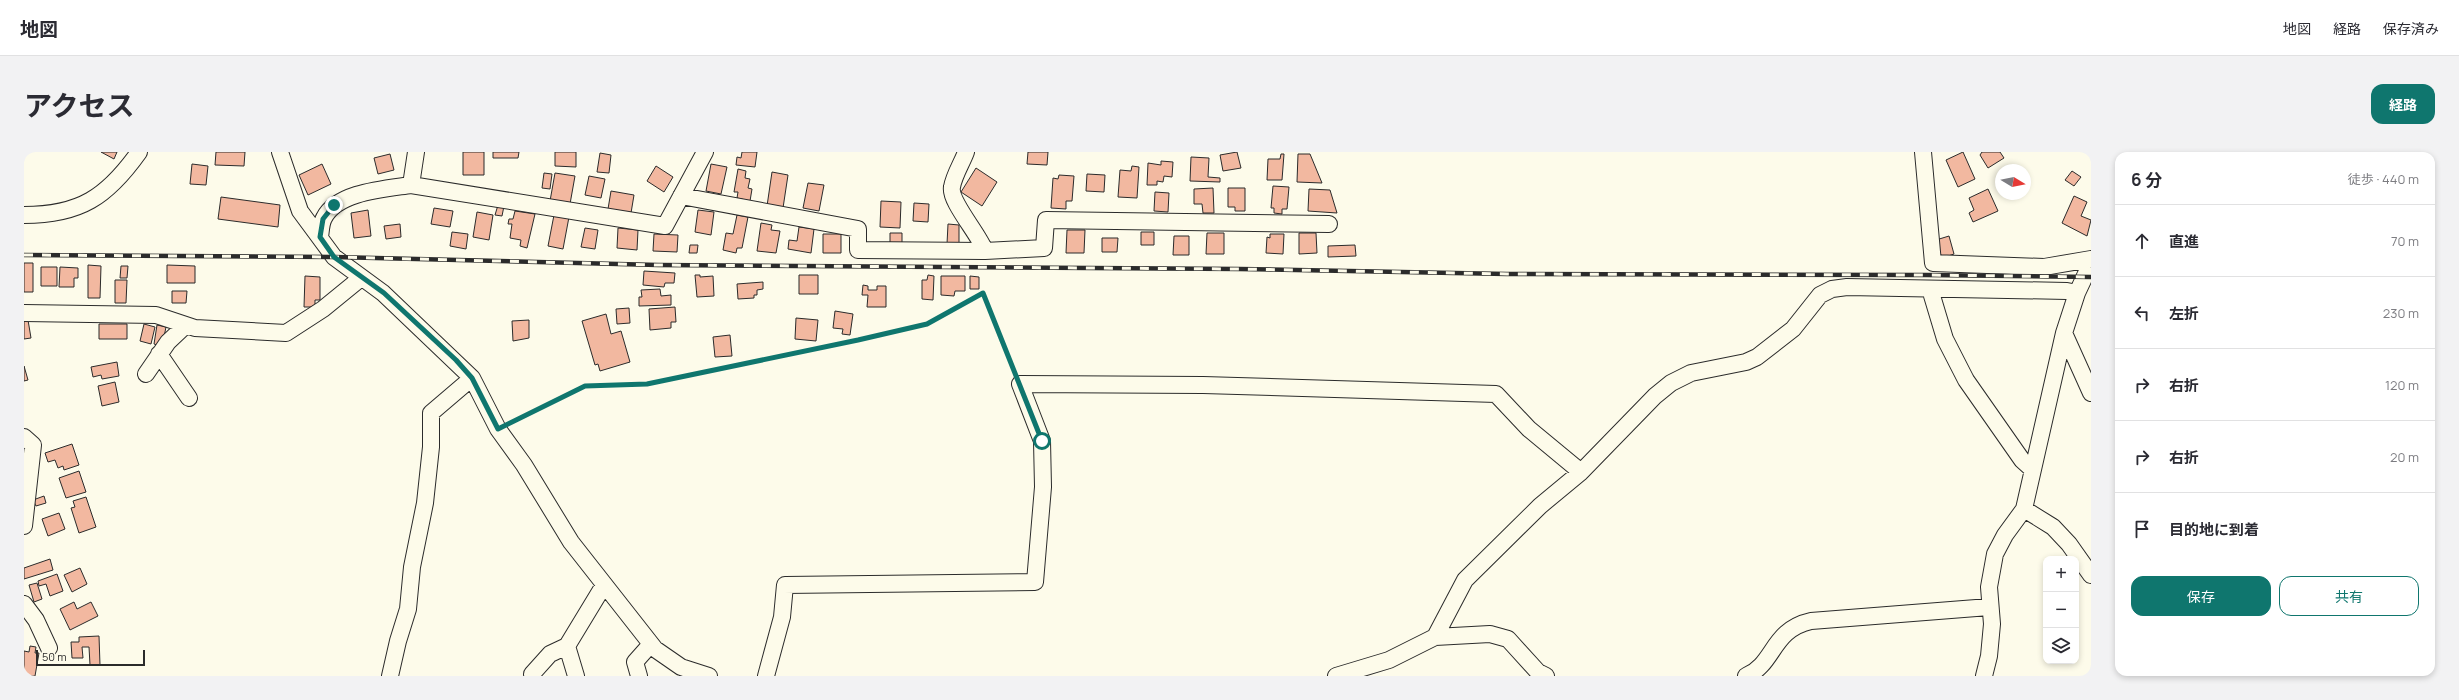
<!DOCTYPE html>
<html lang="ja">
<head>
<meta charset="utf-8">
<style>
  body { margin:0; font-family:Manrope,"Noto Sans JP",sans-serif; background:#f2f2f3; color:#2b2b33 }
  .controls { position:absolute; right:12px; bottom:12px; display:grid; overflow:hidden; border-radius:8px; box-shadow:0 2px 6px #0003 }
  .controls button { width:36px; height:36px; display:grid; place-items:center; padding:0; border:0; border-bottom:1px solid #e1e1e2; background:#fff; color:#2b2b33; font:20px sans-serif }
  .compass { position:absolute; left:1971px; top:12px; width:36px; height:36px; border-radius:50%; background:#fff; box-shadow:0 2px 6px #0003; rotate:100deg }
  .scale { position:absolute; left:12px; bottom:10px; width:109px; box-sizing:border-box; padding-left:4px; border:2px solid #2b2b2b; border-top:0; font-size:11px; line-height:14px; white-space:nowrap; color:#2b2b2b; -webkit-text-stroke:3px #fdfbea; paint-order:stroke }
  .stop { position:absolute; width:12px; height:12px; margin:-9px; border:3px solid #0f766e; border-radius:50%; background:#fff }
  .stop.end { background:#0f766e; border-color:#fff; box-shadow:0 1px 4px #0008 }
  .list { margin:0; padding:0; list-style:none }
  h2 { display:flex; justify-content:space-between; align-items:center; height:52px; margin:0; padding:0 16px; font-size:17px }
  h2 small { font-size:13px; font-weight:400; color:#7c7c81 }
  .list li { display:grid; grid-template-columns:26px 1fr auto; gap:12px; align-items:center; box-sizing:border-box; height:72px; padding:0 16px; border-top:1px solid #e1e1e2 }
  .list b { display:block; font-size:15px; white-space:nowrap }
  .list em { font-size:13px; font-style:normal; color:#7c7c81 }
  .actions { display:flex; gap:8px; padding:12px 16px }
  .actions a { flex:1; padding:9px 0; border:1px solid #0f766e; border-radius:12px; text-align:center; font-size:14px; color:#0f766e }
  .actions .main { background:#0f766e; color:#fff }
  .icon { flex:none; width:22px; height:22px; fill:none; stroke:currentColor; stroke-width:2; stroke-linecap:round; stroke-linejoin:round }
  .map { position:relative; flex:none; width:2067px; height:524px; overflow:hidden; border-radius:12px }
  header { display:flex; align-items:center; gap:24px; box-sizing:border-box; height:56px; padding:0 20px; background:#fff; border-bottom:1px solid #e1e1e2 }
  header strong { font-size:19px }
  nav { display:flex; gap:22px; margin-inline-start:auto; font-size:14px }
  .intro { display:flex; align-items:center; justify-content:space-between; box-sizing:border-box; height:96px; padding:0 24px }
  h1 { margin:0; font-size:28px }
  .button { padding:10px 18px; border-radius:12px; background:#0f766e; color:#fff; font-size:14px; font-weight:700 }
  main { display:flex; gap:24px; padding:0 24px }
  aside { flex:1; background:#fff; border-radius:12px; box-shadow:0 2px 6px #0003 }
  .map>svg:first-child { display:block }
</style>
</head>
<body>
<header>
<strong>地図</strong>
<nav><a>地図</a><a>経路</a><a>保存済み</a></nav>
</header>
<div class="intro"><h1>アクセス</h1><a class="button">経路</a></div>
<main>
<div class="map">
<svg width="2067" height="524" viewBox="0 0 2067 524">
  <rect width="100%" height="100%" fill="#fdfbea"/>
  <path fill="#f2b8a0" stroke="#2b2b2b" d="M77,0H93L90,7Z
    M192,0H221L220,14L191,13Z
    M439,0H460V23H439Z
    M469,0H495L494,6H469Z
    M531,0H552V15L531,14Z
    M718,0H733L731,15L712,13L713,5L717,6Z
    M1004,0H1024L1023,13L1003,12Z
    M1213,0L1217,16L1199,19L1196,3Z
    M1939,0L1951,27L1934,35L1922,8Z
    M1958,0H1976L1980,6L1964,16L1956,3Z
    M576,1L587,3L585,21L573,20Z
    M366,2L370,18L354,22L350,6Z
    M1257,2H1260L1258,28H1243L1244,7H1256Z
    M1274,2H1286L1298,31L1273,30Z
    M1167,5L1185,6L1184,25L1196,26V30L1166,29Z
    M1137,9L1149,10L1148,25L1140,24L1139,30L1133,29V33H1123L1124,11L1137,13Z
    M168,12L184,14L182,33L166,32Z
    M298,12L307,32L284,43L275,23Z
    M687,12L703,15L697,42L682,39Z
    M632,14L649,25L640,40L623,29Z
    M1108,14L1115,15L1113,46L1094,45L1096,18L1107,19Z
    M952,16L973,30L958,54L937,40Z
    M714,17L722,19L721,26L726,27L724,36L728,37L726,49L713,46L714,40H710Z
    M2048,19L2057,25L2050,34L2041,28Z
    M748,20L764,23L759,56L743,54Z
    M520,21L528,22L526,37L518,36Z
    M531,21L551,24L546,52L526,49Z
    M1063,22L1081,23L1080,40L1062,39Z
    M1035,23L1050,24L1048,49H1042V57L1027,56L1029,26L1034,27Z
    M565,24L581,27L577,46L561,43Z
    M784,31L800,33L795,59L779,56Z
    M1249,34L1265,35L1263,57H1258V62L1250,61V56H1247Z
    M1189,36L1190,61H1179L1178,52H1170V37Z
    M1204,36H1221V59H1211V55H1204Z
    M1285,37L1306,38L1313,61L1284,59Z
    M1964,37L1974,59L1949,70L1945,61L1950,58L1945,46Z
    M587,39L610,43L607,61L584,57Z
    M1131,40L1145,41L1144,60L1130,59Z
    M2050,44L2063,50L2057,64L2067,68L2063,84L2038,71Z
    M197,45L256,53L254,75L194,67Z
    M857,49L877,50L876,76L856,75Z
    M890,51L905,52L904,70L889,69Z
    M474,53L480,54L478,64L471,63Z
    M410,56L429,59L426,75L407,72Z
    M344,58L347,84L330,86L327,61Z
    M674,58L690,60L687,83L671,80Z
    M491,59L511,62L503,96L496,94L497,88L486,86L488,72H484L485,67H489Z
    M453,60L469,63L465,88L449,85Z
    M530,63L545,65L539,97L524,94Z
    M713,63L724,65L718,96H713L712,101L699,98L702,81L709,82Z
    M737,71L748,73L747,78L756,79L752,101L733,99Z
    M376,72L377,85L362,87L360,74Z
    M924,72L935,73V93L923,92Z
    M775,75L790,77L787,101L764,97L765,88L773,89Z
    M561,76L574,78L571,97L557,95Z
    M594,76L614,78L613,98L593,96Z
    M1043,78H1061L1060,101H1042Z
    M428,80L444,82L442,97L426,94Z
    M1117,80H1130V93H1117Z
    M866,81H878V92H866Z
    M1183,81H1200V102H1182Z
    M1275,81H1292L1293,101L1275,102Z
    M630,82L654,83L653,100L629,99Z
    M799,82H817V101H799Z
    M1246,82H1260L1259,102L1242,101L1243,85L1246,86Z
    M1150,84H1165V103H1149Z
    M1925,84L1930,102L1918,106L1912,88Z
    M1078,86H1094L1093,100H1078Z
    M666,93H674L673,101H665Z
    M1331,93L1332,104L1304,105V94Z
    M0,111H9V140H0Z
    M64,113L77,114L76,146H64Z
    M143,113L171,114V131H143Z
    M97,114H104L103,126H96Z
    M17,115H33V134H17Z
    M36,115L54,116V126H50V135H35Z
    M620,119L651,121L650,131H641L640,135L619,133Z
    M671,123H676V125L689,124L690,144L673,145Z
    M775,123H794V142H775Z
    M904,123L910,124L909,148L898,147V128H903Z
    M281,124L296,125V148H291V155H280Z
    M917,124H941V139H931L930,144L917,143Z
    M946,124L955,125V137H946Z
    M91,128H103L102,151H91Z
    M739,130V137L733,138V143H730V146L714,147L713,132Z
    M839,133L844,134V138H853V134H862V155H843L844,143H838Z
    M636,137L637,144L647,143V153L615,154V145H618L617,138Z
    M148,139H163L162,151H148Z
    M651,155L652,170H647V176L626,178L625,157Z
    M605,156L606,171L593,172L592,157Z
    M811,159L829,162L826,183L818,182L819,177L809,176Z
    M582,162L587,182L597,179L606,210L576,219L574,212L571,213L558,169Z
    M772,166L794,168L792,189L771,187Z
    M4,168L7,186L0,187V169Z
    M505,168V186L489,189L488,169Z
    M75,172H103V187H75Z
    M120,172L131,175L127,192L116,189Z
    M133,173L142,175L140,185L133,193L130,192Z
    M706,183L708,204L691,205L689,185Z
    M93,210L95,224L78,227L77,223L69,225L67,215Z
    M0,214L4,228L0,229Z
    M91,230L95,250L78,254L74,234Z
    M48,292L55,313L40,318L39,314L34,316L31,308L24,310L21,301Z
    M55,319L62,340L42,346L35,326Z
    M20,344L22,351L12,354L9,348Z
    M62,345L72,375L55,381L47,356L51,355L49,349Z
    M35,361L41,377L24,384L18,367Z
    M26,407L29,418L0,427V416Z
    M56,416L63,432L48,440L40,423Z
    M33,422L39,439L26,444L22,432L15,434L14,429Z
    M13,431L18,447L10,450L5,433Z
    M50,450L53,457L67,450L74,464L46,478L36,457Z
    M75,484L76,513H66L65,495H58L59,506H48L47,490H55V485Z
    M6,494L12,495L11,501H15L11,524H0V499L5,500Z"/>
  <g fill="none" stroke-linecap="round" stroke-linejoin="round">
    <defs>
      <path id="minor" d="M256,0L276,59L310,105L359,141L448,226L474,277L500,313L547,390L631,497L657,515L685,524
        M392,0L387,33L641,74L681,0
        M942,0C938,11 930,23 928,35C925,49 955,82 961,99L1020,96L1022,68L1305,72
        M1899,0L1909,111L2020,115L2067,107
        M657,44L834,77V98L961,99
        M0,63C56,63 83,45 115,0
        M296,85C297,79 297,71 300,66C313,40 360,37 387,33
        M1906,137L1921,187L1942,228L1998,308L2008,317
        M0,161L132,163L171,176L262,181L299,157L337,126
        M2040,181L2067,241
        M135,202L165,246
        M122,222L144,190L162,173
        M0,285L9,293L0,374
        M2000,357L2029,375L2045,392L2067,423
        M0,452L12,468L25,496
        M1411,485L1441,428L1516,354L1557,320L1631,244L1647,231L1667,221L1722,210L1733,205L1769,177L1796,143L1808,137L1823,135L2043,139L2053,141
        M543,494L552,524
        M508,522L526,502L543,494L580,433
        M366,524L374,489L384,457L388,415L401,351L407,295V261L448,226
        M615,524L611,510L627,492
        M742,524L758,465L761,433L1011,430L1019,335L1018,289L996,232L1179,233L1472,242L1505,277L1557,320
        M1312,524L1365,508L1411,485L1466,482L1484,487L1514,520L1522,524
        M1722,524C1751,512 1747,478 1787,469L1965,455
        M1960,524L1965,504L1968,472L1965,435L1971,402L1981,383L2000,357L2040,181L2053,141L2067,111"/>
    </defs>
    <use href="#minor" stroke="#2b2b2b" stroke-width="18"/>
    <path stroke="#6a6964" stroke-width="2.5" stroke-dasharray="3 2" stroke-linecap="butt" d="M487,271L561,234L623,232L834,188L903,172L959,141L991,220"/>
    <use href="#minor" stroke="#fdfbea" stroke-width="16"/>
    <defs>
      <path id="rail" d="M0,103L310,105L634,113L1215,117L1483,122L1903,123L2067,125"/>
    </defs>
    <use href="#rail" stroke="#2b2b2b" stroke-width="4.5"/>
    <use href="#rail" stroke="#fdfbea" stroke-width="3" stroke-dasharray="9" stroke-linecap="butt"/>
  </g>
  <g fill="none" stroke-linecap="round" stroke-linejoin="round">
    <path stroke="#0f766e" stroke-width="5" d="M310,53L299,67L296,85L310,105L360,141L432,208L448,226L474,277L561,234L623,232L834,188L903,172L959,141L1018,289"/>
  </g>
</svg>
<div class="controls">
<button>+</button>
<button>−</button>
<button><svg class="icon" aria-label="layers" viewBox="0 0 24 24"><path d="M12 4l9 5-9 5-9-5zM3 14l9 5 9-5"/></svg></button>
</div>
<svg class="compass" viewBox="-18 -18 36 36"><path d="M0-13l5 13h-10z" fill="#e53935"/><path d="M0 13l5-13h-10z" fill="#7c7c81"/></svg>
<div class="scale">50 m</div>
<div class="stop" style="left:1018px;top:289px"></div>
<div class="stop end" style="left:310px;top:53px"></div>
</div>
<aside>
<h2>6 分<small>徒歩 · 440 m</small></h2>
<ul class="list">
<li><svg class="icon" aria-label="ahead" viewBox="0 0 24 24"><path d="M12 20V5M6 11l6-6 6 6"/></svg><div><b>直進</b></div><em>70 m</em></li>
<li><svg class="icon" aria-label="left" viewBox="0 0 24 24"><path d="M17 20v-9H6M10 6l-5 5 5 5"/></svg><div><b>左折</b></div><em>230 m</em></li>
<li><svg class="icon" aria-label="right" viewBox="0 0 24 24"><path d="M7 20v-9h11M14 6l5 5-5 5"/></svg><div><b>右折</b></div><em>120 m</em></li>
<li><svg class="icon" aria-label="right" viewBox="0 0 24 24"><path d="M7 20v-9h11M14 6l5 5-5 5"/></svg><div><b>右折</b></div><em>20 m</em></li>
<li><svg class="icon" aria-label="arrive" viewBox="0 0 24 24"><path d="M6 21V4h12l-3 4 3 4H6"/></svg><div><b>目的地に到着</b></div></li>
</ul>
<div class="actions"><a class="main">保存</a><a>共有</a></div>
</aside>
</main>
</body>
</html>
